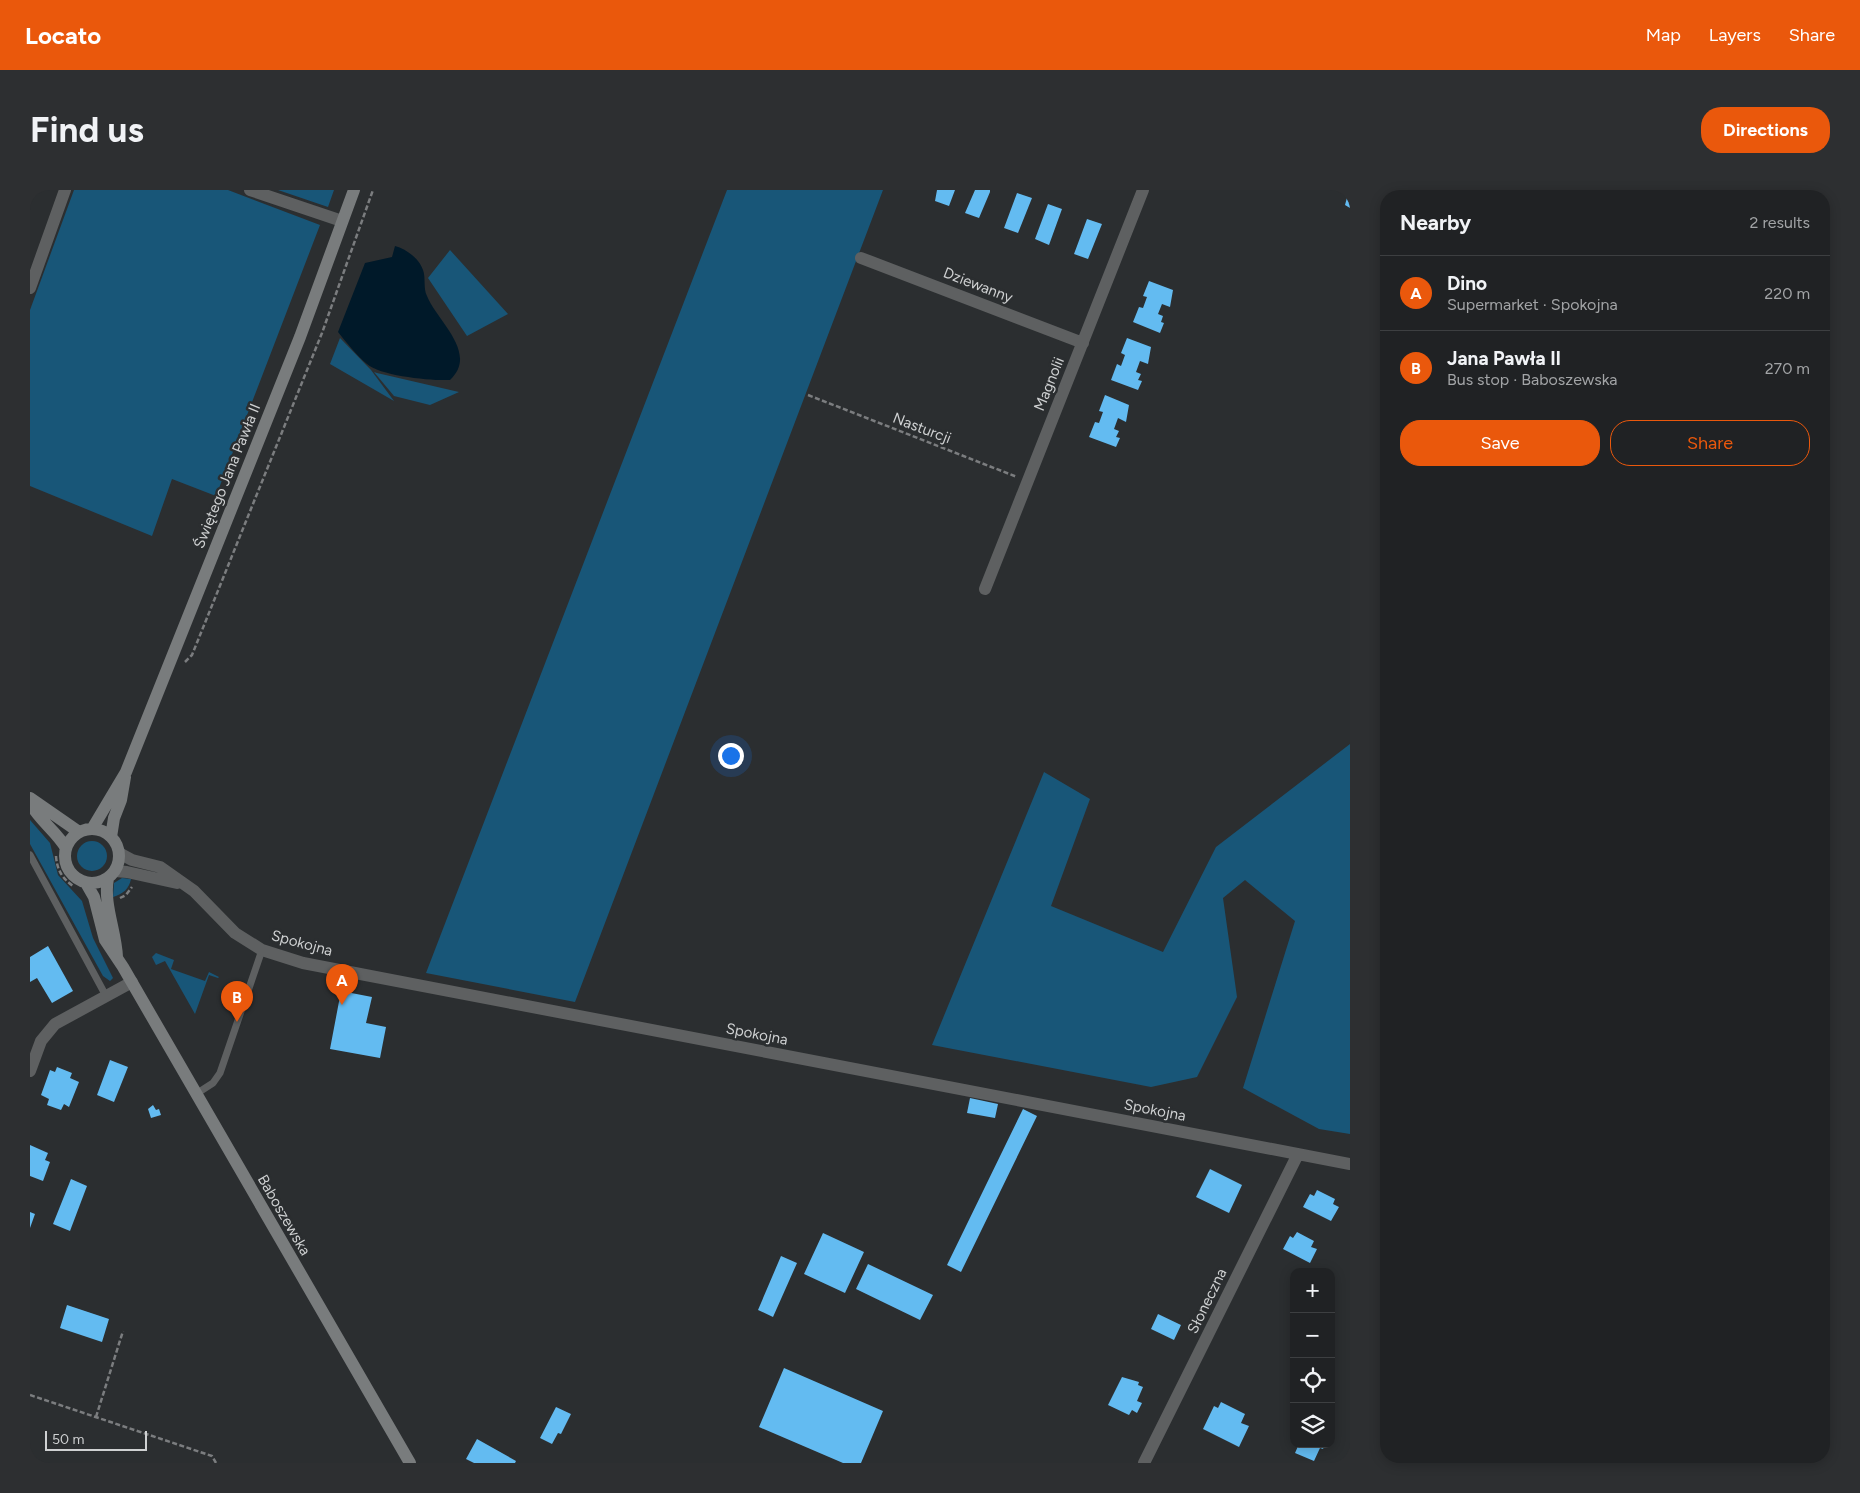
<!DOCTYPE html>
<html lang="en">
<head>
<meta charset="utf-8">
<style>
  body { margin:0; font-family:Figtree,sans-serif; background:#2d2f31; color:#f1f3f6 }
  .controls { position:absolute; right:15px; bottom:15px; display:grid; overflow:hidden; border-radius:10px; box-shadow:0 2px 12px #0003 }
  .controls button { width:45px; height:45px; display:grid; place-items:center; padding:0; border:0; border-bottom:1px solid #3d3f41; background:#202224; color:#f1f3f6; font:25px sans-serif }
  .scale { position:absolute; left:15px; bottom:12px; width:102px; box-sizing:border-box; padding-left:5px; border:2px solid #cfd1d2; border-top:0; font-size:14px; line-height:18px; white-space:nowrap; color:#cfd1d2; -webkit-text-stroke:4px #2b2e30; paint-order:stroke }
  .you { position:absolute; left:700px; top:565px; width:18px; height:18px; margin:-12px; border:4px solid #fff; border-radius:50%; background:#1a73e8; box-shadow:0 0 0 8px #1a73e833 }
  .badge { display:grid; place-items:center; width:32px; height:32px; border-radius:50%; background:#ea580c; color:#fff; font-size:16px; font-weight:700 }
  .pin { position:absolute; translate:-50% -41px; filter:drop-shadow(0 1px 2px #0008) }
  .pin::after { content:''; position:absolute; top:26px; width:18px; height:15px; background:inherit; clip-path:polygon(0 0,100% 0,50% 100%) }
  .list { margin:0; padding:0; list-style:none }
  h2 { display:flex; justify-content:space-between; align-items:center; height:65px; margin:0; padding:0 20px; font-size:21px }
  h2 small { font-size:16px; font-weight:400; color:#a2a4a6 }
  .list li { display:grid; grid-template-columns:32px 1fr auto; gap:15px; align-items:center; box-sizing:border-box; height:75px; padding:0 20px; border-top:1px solid #3d3f41 }
  .list b { display:block; font-size:19px; white-space:nowrap }
  .list p { margin:0; font-size:16px; white-space:nowrap; color:#a2a4a6 }
  .list em { font-size:16px; font-style:normal; color:#a2a4a6 }
  .actions { display:flex; gap:10px; padding:15px 20px }
  .actions a { flex:1; padding:11px 0; border:1px solid #ea580c; border-radius:20px; text-align:center; font-size:18px; color:#ea580c }
  .actions .main { background:#ea580c; color:#fff }
  .icon { flex:none; width:28px; height:28px; fill:none; stroke:currentColor; stroke-width:2; stroke-linecap:round; stroke-linejoin:round }
  .map { position:relative; flex:none; width:1320px; height:1273px; overflow:hidden; border-radius:20px }
  header { display:flex; align-items:center; gap:30px; box-sizing:border-box; height:70px; padding:0 25px; background:#ea580c; color:#fff }
  header strong { font-size:24px }
  nav { display:flex; gap:28px; margin-inline-start:auto; font-size:18px }
  .intro { display:flex; align-items:center; justify-content:space-between; box-sizing:border-box; height:120px; padding:0 30px }
  h1 { margin:0; font-size:35px }
  .button { padding:12px 22px; border-radius:20px; background:#ea580c; color:#fff; font-size:18px; font-weight:700 }
  main { display:flex; gap:30px; padding:0 30px }
  aside { flex:1; background:#202224; border-radius:20px; box-shadow:0 2px 12px #0003 }
  .map>svg:first-child { display:block }
</style>
</head>
<body>
<header>
<strong>Locato</strong>
<nav><a>Map</a><a>Layers</a><a>Share</a></nav>
</header>
<div class="intro"><h1>Find us</h1><a class="button">Directions</a></div>
<main>
<div class="map">
<svg width="1320" height="1273" viewBox="0 0 1320 1273">
  <rect width="100%" height="100%" fill="#2b2e30"/>
  <path fill="#185678" d="M44,0H198L290,35L186,306L142,289L122,346L0,296V120Z
    M248,0H304L298,17Z
    M697,0H853L545,812L396,783Z
    M420,60L478,124L437,146L398,88Z
    M310,148L341,180L364,211L300,174Z
    M344,182L347,183L429,202L400,215L364,206Z
    M1320,554V944L1289,939L1213,898L1265,731L1215,690L1193,708L1207,807L1167,887L1121,897L902,855L1014,582L1060,609L1021,716L1133,762L1186,657Z
    M0,630L20,653L28,685L52,711L63,748L83,788L80,791L73,786L0,654Z
    M47 666a15 15 0 1 1 30 0a15 15 0 1 1-30 0Z
    M92,688L101,689C99,699 93,704 83,707L84,693Z
    M126,763L144,770L141,779L175,791L179,782L189,787L188,788L179,785L165,824L135,771L126,775L122,767Z"/>
  <path fill="#001929" d="M365,56C376,59 389,68 393,80C396,88 393,98 397,106C407,131 449,163 420,190C402,191 350,186 337,174C326,165 317,153 308,142L335,73L362,67Z"/>
  <path fill="#63bbf1" d="M907,0H925L919,16L905,11Z
    M945,0H960V2L949,28L935,23Z
    M1319,0H1320V18L1315,15Z
    M987,3L1002,8L988,43L974,38Z
    M1018,14L1032,19L1019,55L1005,49Z
    M1057,29L1072,34L1058,69L1044,64Z
    M1119,91L1143,100L1140,117L1132,114L1128,124L1133,126L1131,132L1134,133L1130,143L1103,132L1109,117L1113,118L1117,107L1113,106Z
    M1097,148L1121,157L1118,174L1110,171L1106,182L1111,184L1108,190L1112,191L1108,200L1081,190L1087,174L1091,176L1095,165L1091,163Z
    M1075,205L1099,215L1096,232L1088,228L1084,239L1089,241L1086,247L1090,248L1086,257L1059,247L1065,232L1069,233L1073,222L1069,221Z
    M18,756L43,801L22,813L7,788L0,792V767Z
    M311,801L342,807L336,833L356,837L350,868L300,859Z
    M80,870L98,877L84,912L67,905Z
    M27,877L42,883L40,888L49,892L39,917L34,914L31,920L17,915L19,909L11,905L20,880L25,882Z
    M940,908L968,914L965,928L937,923Z
    M123,915L126,920L129,919L131,925L121,928L118,919Z
    M993,919L1007,926L931,1082L917,1075Z
    M0,955L18,963L15,970L20,972L13,991L0,986Z
    M1180,979L1212,995L1199,1023L1166,1007Z
    M41,989L57,996L40,1041L23,1034Z
    M1287,1000L1305,1009L1303,1014L1309,1017L1301,1031L1273,1017L1280,1004L1284,1006Z
    M0,1022L5,1024L0,1038Z
    M1267,1042L1284,1051L1281,1057L1287,1059L1280,1073L1253,1059L1260,1046L1263,1048Z
    M793,1043L834,1062L815,1103L774,1084Z
    M751,1066L767,1073L743,1127L728,1120Z
    M838,1074L903,1105L890,1130L826,1099Z
    M37,1115L79,1129L72,1152L30,1138Z
    M1128,1124L1151,1135L1144,1150L1121,1139Z
    M754,1178L853,1221L831,1273H813L729,1237Z
    M1092,1187L1109,1192L1108,1195L1113,1197L1107,1211L1112,1213L1107,1223L1102,1220L1099,1225L1078,1215Z
    M1191,1212L1215,1224L1211,1233L1219,1236L1209,1257L1173,1239L1184,1216L1188,1218Z
    M526,1217L541,1224L531,1244L528,1243L522,1254L510,1248Z
    M447,1249L486,1271L485,1273H444L436,1269Z
    M1269,1254H1295L1293,1259L1290,1258L1284,1271L1265,1263Z"/>
  <g fill="none" stroke-linecap="round" stroke-linejoin="round">
    <path stroke="#7b7d7f" stroke-width="2.5" stroke-dasharray="5 2.5" stroke-linecap="butt" d="M778,205L987,287
      M155,472L162,465L292,143L343,0
      M26,666C27,680 32,688 43,696
      M90,708L96,705L102,697
      M0,1205L182,1266L186,1273
      M66,1227L93,1141"/>
    <path stroke="#5e6061" stroke-width="7" d="M0,665L76,806
      M166,904L183,893L190,883L232,760"/>
    <path stroke="#5e6061" stroke-width="12" d="M220,0L312,31
      M831,68L1053,153
      M0,98L35,0
      M955,399L1113,0
      M89,663L102,670L130,677L164,701L205,743L232,760L273,773L1320,974
      M85,681L97,682L147,693
      M0,881L11,851L25,834L102,792
      M1114,1273L1268,964"/>
    <path stroke="#797c7d" stroke-width="12" d="M0,608L49,642
      M0,613C9,630 26,641 36,658
      M35 666a27 27 0 1 1 54 0a27 27 0 1 1-54 0Z
      M62,639L96,582L270,147L324,0
      M81,647L84,628L91,610L95,587
      M78,688C73,714 86,741 87,767
      M56,693L64,707L75,750L93,777L380,1273"/>
  </g>
  <g text-anchor="middle" dominant-baseline="central" stroke-width="5" stroke-linejoin="round" paint-order="stroke">
    <g font-size="15" fill="#cfd1d2" stroke="#2b2e30">
      <text transform="translate(948 95) rotate(21)">Dziewanny</text>
      <text transform="translate(1019 194) rotate(-68)">Magnolii</text>
      <text transform="translate(892 238) rotate(21)">Nasturcji</text>
      <text transform="translate(197 286) rotate(-68)">Świętego Jana Pawła II</text>
      <text transform="translate(272 753) rotate(15)">Spokojna</text>
      <text transform="translate(727 844) rotate(11)">Spokojna</text>
      <text transform="translate(1125 920) rotate(11)">Spokojna</text>
      <text transform="translate(254 1025) rotate(60)">Baboszewska</text>
      <text transform="translate(1177 1111) rotate(-64)">Słoneczna</text>
    </g>
  </g>
</svg>
<div class="controls">
<button>+</button>
<button>−</button>
<button><svg class="icon" aria-label="locate" viewBox="0 0 24 24"><circle cx="12" cy="12" r="6"/><path d="M12 2v4M12 18v4M2 12h4M18 12h4"/></svg></button>
<button><svg class="icon" aria-label="layers" viewBox="0 0 24 24"><path d="M12 4l9 5-9 5-9-5zM3 14l9 5 9-5"/></svg></button>
</div>
<div class="scale">50 m</div>
<div class="you"></div>
<div class="pin badge" style="left:312px;top:815px">A</div>
<div class="pin badge" style="left:207px;top:832px">B</div>
</div>
<aside>
<h2>Nearby<small>2 results</small></h2>
<ul class="list">
<li><span class="badge">A</span><div><b>Dino</b><p>Supermarket · Spokojna</p></div><em>220 m</em></li>
<li><span class="badge">B</span><div><b>Jana Pawła II</b><p>Bus stop · Baboszewska</p></div><em>270 m</em></li>
</ul>
<div class="actions"><a class="main">Save</a><a>Share</a></div>
</aside>
</main>
</body>
</html>
